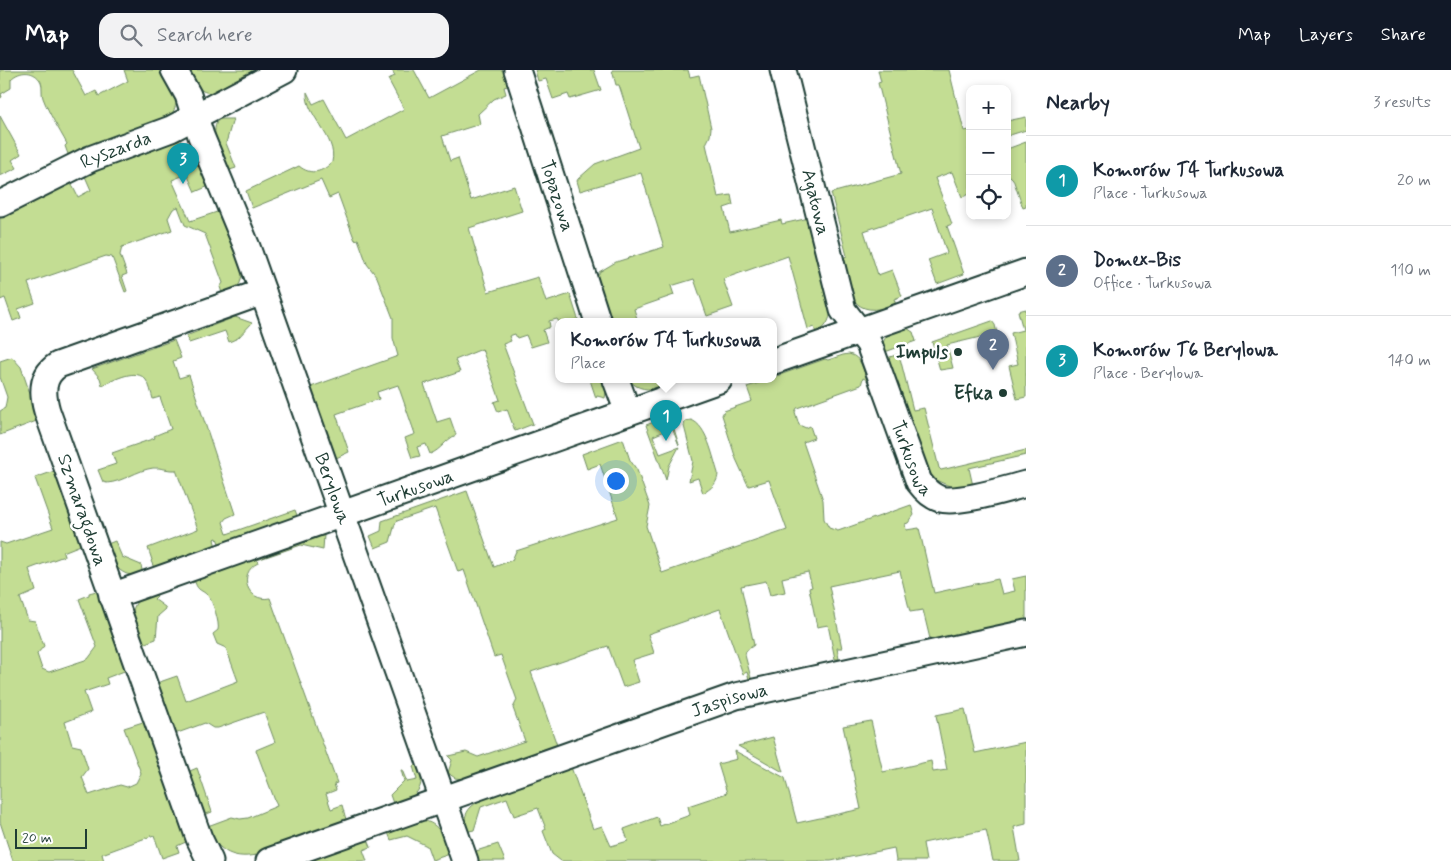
<!DOCTYPE html>
<html lang="en">
<head>
<meta charset="utf-8">
<style>
  body { margin:0; font-family:Mynerve,sans-serif; background:#f2f2f3; color:#1f2937 }
  .controls { position:absolute; right:15px; top:15px; display:grid; overflow:hidden; border-radius:10px; box-shadow:0 2px 8px #0003 }
  .controls button { width:45px; height:45px; display:grid; place-items:center; padding:0; border:0; border-bottom:1px solid #e0e1e3; background:#fff; color:#1f2937; font:25px sans-serif }
  .scale { position:absolute; left:15px; bottom:12px; width:72px; box-sizing:border-box; padding-left:5px; border:2px solid #1f3d34; border-top:0; font-size:14px; line-height:18px; white-space:nowrap; color:#1f3d34; -webkit-text-stroke:4px #fff; paint-order:stroke }
  .you { position:absolute; left:615px; top:410px; width:18px; height:18px; margin:-12px; border:4px solid #fff; border-radius:50%; background:#1a73e8; box-shadow:0 0 0 8px #1a73e833 }
  .badge { display:grid; place-items:center; width:32px; height:32px; border-radius:50%; background:#111827; color:#fff; font-size:16px; font-weight:700 }
  .pin { position:absolute; translate:-50% -41px; filter:drop-shadow(0 1px 2px #0008) }
  .pin::after { content:''; position:absolute; top:26px; width:18px; height:15px; background:inherit; clip-path:polygon(0 0,100% 0,50% 100%) }
  .popup { position:absolute; left:555px; top:248px; width:222px; height:65px; box-sizing:border-box; display:grid; place-content:center; border-radius:10px; background:#fff; filter:drop-shadow(0 1px 4px #0005); font-size:16px; white-space:nowrap; color:#747a83 }
  .popup b { font-size:19px; color:#1f2937 }
  .popup::after { content:''; position:absolute; left:50%; top:100%; margin-left:-10px; border:10px solid transparent; border-top-color:#fff }
  .list { margin:0; padding:0; list-style:none }
  h2 { display:flex; justify-content:space-between; align-items:center; height:65px; margin:0; padding:0 20px; font-size:21px }
  h2 small { font-size:16px; font-weight:400; color:#747a83 }
  .list li { display:grid; grid-template-columns:32px 1fr auto; gap:15px; align-items:center; box-sizing:border-box; height:90px; padding:0 20px; border-top:1px solid #e0e1e3 }
  .list b { display:block; font-size:19px; white-space:nowrap }
  .list p { margin:0; font-size:16px; white-space:nowrap; color:#747a83 }
  .list em { font-size:16px; font-style:normal; color:#747a83 }
  .icon { flex:none; width:28px; height:28px; fill:none; stroke:currentColor; stroke-width:2; stroke-linecap:round; stroke-linejoin:round }
  .map { position:relative; flex:none; width:1026px; height:791px; overflow:hidden }
  header { display:flex; align-items:center; gap:30px; box-sizing:border-box; height:70px; padding:0 25px; background:#111827; color:#fff }
  header strong { font-size:24px }
  nav { display:flex; gap:28px; margin-inline-start:auto; font-size:18px }
  .search { width:350px; height:45px; background:#f2f2f3; display:flex; align-items:center; gap:12px; box-sizing:border-box; padding:0 18px; border-radius:15px; color:#747a83; font-size:19px }
  main { display:flex }
  aside { flex:1; background:#fff }
  .map>svg:first-child { display:block }
</style>
</head>
<body>
<header>
<strong>Map</strong>
<div class="search"><svg class="icon" aria-label="search" viewBox="0 0 24 24"><circle cx="10" cy="10" r="6"/><path d="M15 15l6 6"/></svg>Search here</div>
<nav><a>Map</a><a>Layers</a><a>Share</a></nav>
</header>
<main>
<div class="map">
<svg width="1026" height="791" viewBox="0 0 1026 791">
  <rect width="100%" height="100%" fill="#fff"/>
  <filter id="ink" filterUnits="userSpaceOnUse"><feTurbulence type="fractalNoise" baseFrequency=".02" numOctaves="2"/><feDisplacementMap in="SourceGraphic" scale="10" xChannelSelector="R" yChannelSelector="G"/><feConvolveMatrix kernelMatrix="1 2 1 2 8 2 1 2 1" color-interpolation-filters="sRGB"/></filter>
  <g filter="url(#ink)">
    <path fill="#c3dd93" stroke="#718d64" d="M0,0H72L86,26L96,21L99,26L128,11L124,0H163C172,19 184,31 168,49L69,87L65,76L67,74C59,59 49,44 43,28C41,23 43,17 41,12C35,0 20,0 11,9V18L1,24L2,27L0,28Z
      M185,0H261L215,23C198,24 193,12 185,0Z
      M392,0H414L429,28L481,0H507L511,15L504,17L506,24L494,29L478,44L480,54L442,66L450,91L458,88L471,130L514,116L522,141L469,158L488,222L538,207L546,232L570,224L578,249L568,252H559L557,249L549,251L550,257L543,260L547,272L531,277L526,265L517,268L515,264L509,266L511,271L503,274L533,354L515,361L507,339L498,342L494,332L500,330L482,279L455,290L460,302L424,314L437,352L450,348L456,365C445,370 441,380 430,384L426,374L417,377L420,386L412,388L405,368L415,364L398,315L377,322L379,329L336,344L349,382L334,389L308,318L398,286L393,268V248L377,207L367,194L358,169L355,170L354,168L338,124L329,128L321,110L252,138L246,121L299,96C311,106 323,102 332,92C338,67 305,46 307,22L313,34L324,29L346,70L404,39L388,9L395,6Z
      M535,0H594L601,20L570,29L568,24L553,29L546,9L538,11Z
      M612,0H688L690,7L699,5L711,58L710,66L706,74L718,127L731,125L733,135L724,138L730,162L781,150L782,154L809,148L831,240C830,251 825,259 816,263L814,257L808,259L788,186L723,209L733,237L707,246L694,209L671,216L674,225L634,239L638,252H608L593,206L599,204V202L616,192L664,177L641,103L580,121L577,111L578,109L595,94L639,78L619,15H616Z
      M878,0H949L964,61L970,60V78L968,79L970,83V124L962,127L952,102L935,108L952,154L947,156L964,204L937,214L928,190L947,183L932,138L864,161L878,205L892,200L902,226L894,229L896,235C850,250 850,224 840,189L847,186L831,123L901,104L878,13L881,12Z
      M0,46L21,84L12,90L17,98L0,106Z
      M1026,47V60L1007,66V51Z
      M218,49H233L226,73L236,98L227,101C221,85 209,66 218,49Z
      M176,70C197,74 201,98 209,116L195,122L187,104L172,110L190,151L220,141L243,201L240,213L236,219L223,226L220,217L223,213L205,164L185,155L178,137L173,139L168,148L172,160L122,177L120,185L127,204L122,206L127,221L125,222L112,187L106,186L28,213L35,233L18,239L21,248L13,251L5,228L0,230V145L64,113L72,115L78,127L91,120L84,104Z
      M1026,72V137L1023,138L1013,109L1007,103V79Z
      M1026,239V327L1017,329L1009,296L1018,294L1011,263L1023,260L1018,241Z
      M235,247L252,253L238,268L229,272L225,261L189,273L186,266Z
      M992,251L995,255L997,263L947,275L953,298L940,300L932,272Z
      M905,257L913,262L916,271L882,283C881,266 891,261 905,257Z
      M174,270L181,288L173,291L179,308L189,305L235,444L226,448L223,452L227,464L295,440L298,448L220,476L217,468L214,469L216,478L155,500L151,491L152,490L148,478L198,459L176,400C168,401 161,397 153,398C137,400 123,412 107,413L103,412L98,400L116,394L112,383L155,368L154,366L171,359L160,327L153,329C151,323 150,315 146,310C136,297 115,310 102,315L100,308L92,299Z
      M849,284C862,287 863,300 867,310L863,308L861,315L797,338L795,342L799,355L806,358L810,356L814,368L803,372L823,430L824,449L829,458L838,461L911,435L914,445L908,453L905,454L906,460L919,458L934,523L998,509L1002,524L1015,521L1012,509L1026,506V551L931,573L923,540L910,542L900,501L829,516L842,578H837L839,589H835L828,555L817,557L809,518L812,517L808,502L782,508L785,522L770,525L766,511L741,516L754,575L746,581L745,585L751,608L749,609L747,602L743,604L720,539L648,564L654,583L632,590L639,612L623,617L608,576L531,602L558,678L463,709L455,708L448,703L452,690L448,686L466,682L478,687L525,671L513,638L517,630L501,585L494,587L464,500L458,502L435,438L397,451L395,454L390,472L375,478L370,466L381,461L382,451L467,421L494,497L512,490L516,481L618,448L600,394L587,399L582,384L623,369L630,390L637,400L650,436L646,456L662,503L787,460L769,410L749,416L747,413L736,389L722,345L724,341L752,331L747,317L767,310H774V307L825,289L828,290L843,285Z
      M899,284L913,340L924,338L939,398L941,400L1026,380V385L969,398L973,416L958,418L947,415L936,410L923,395L884,289Z
      M12,287L21,297L39,350L0,365V341L5,338L7,327L0,307V291Z
      M590,310H606L607,316L605,328L597,326L596,328Z
      M629,310H660L661,318C648,320 638,320 629,310Z
      M670,346L679,375L672,358L653,366L660,384L679,377L669,396L666,410L646,355Z
      M691,350C707,355 713,388 718,403C718,413 711,419 703,423L698,408L689,411L693,391L684,356L685,351Z
      M57,400L83,474L63,482L64,486L29,499L36,521L20,528L28,550L35,551L44,576L37,584L42,599L49,602L88,589L97,577L79,529L89,525V523L100,520L127,600L106,608L108,614L84,622L91,642L65,652L72,675L81,677L88,699L82,707L89,725L120,715L127,717L136,713L141,703L124,658L146,651L188,771L177,776L179,782L162,788L154,765L102,784L104,791H13L0,752V472L6,474L53,458L35,408Z
      M319,465H324L323,480L301,475L257,490L258,493C237,503 247,533 270,528L337,713L334,714L336,720L326,724L331,739L342,735L347,753L257,785C229,790 218,779 205,757L232,747L240,749L248,748L277,736L256,680L275,672L264,642L218,658H213L205,653L172,665L154,614L177,606L186,631L238,611L226,578L217,574L213,564L218,560C220,554 213,531 208,526C202,519 198,522 195,512L192,513V510Z
      M115,471L122,487L141,495L143,505C118,508 114,494 105,475Z
      M155,522L157,526L154,529L165,537L166,539L158,546L156,569L140,575C136,560 126,540 140,529C144,526 151,524 155,522Z
      M965,639L975,683L1026,672V754L1014,757L1020,791H993L986,760L923,773L926,791H896L894,778L831,791H561L552,784L543,761L546,759L538,738L514,746L507,728L481,737L474,760L465,762C464,753 464,744 471,737C486,722 548,705 571,697L593,759L602,756L611,776L628,771L624,759L657,747L660,756L690,745L688,736L727,723L718,694L737,689L735,681L785,708L797,753L861,739L843,656L871,651L883,702L931,691L933,702L947,700L936,645Z
      M773,667L783,702L738,676Z
      M418,694C427,720 416,726 394,736L390,725L404,711L401,700H402L407,712L417,710L413,696Z
      M197,698L212,742L201,746L185,703Z
      M421,750C440,753 444,767 450,784L432,790L427,776L407,766L391,770L387,760Z
      M367,767L371,777L363,780L367,791H299Z
      M498,774L505,791H476L473,782Z"/>
    <g fill="none" stroke-linecap="round" stroke-linejoin="round">
      <defs>
        <g id="minor">
          <path id="s1" d="M174,0L188,25L201,66L247,177L465,791"/>
          <path id="s2" d="M517,0L598,252"/>
          <path id="s3" d="M783,0L843,240L869,274L919,412C925,420 931,426 940,429C959,434 1006,419 1026,414"/>
          <path id="s4" d="M0,134L90,89L171,59L284,0"/>
          <path d="M774,291L1026,202"/>
          <path d="M616,310L628,342"/>
          <path id="s5" d="M112,526L719,310"/>
          <path d="M210,791L199,768L47,341C42,324 41,306 58,295L263,222"/>
          <path id="s6" d="M269,791L736,626L1026,563"/>
        </g>
      </defs>
      <use href="#minor" stroke="#1f3d34" stroke-width="29"/>
      <use href="#minor" stroke="#fff" stroke-width="25"/>
    </g>
  </g>
  <g fill="#1f3d34" stroke="#fff" stroke-width="2">
    <circle cx="958" cy="282" r="5"/>
    <circle cx="1003" cy="323" r="5"/>
  </g>
  <g text-anchor="middle" dominant-baseline="central" stroke-width="5" stroke-linejoin="round" paint-order="stroke">
    <g font-size="19" fill="#1f3d34" stroke="#fff">
      <text stroke="none"><textPath href="#s4" startOffset="128">Ryszarda</textPath></text>
      <text stroke="none"><textPath href="#s2" startOffset="132">Topazowa</textPath></text>
      <text stroke="none"><textPath href="#s3" startOffset="136">Agatowa</textPath></text>
      <text stroke="none"><textPath href="#s3" startOffset="412">Turkusowa</textPath></text>
      <text stroke="none"><textPath href="#s5" startOffset="322">Turkusowa</textPath></text>
      <text stroke="none"><textPath href="#s1" startOffset="448">Berylowa</textPath></text>
      <text transform="translate(82 440) rotate(71)">Szmaragdowa</text>
      <text stroke="none"><textPath href="#s6" startOffset="488">Jaspisowa</textPath></text>
    </g>
    <g font-size="19" font-weight="bold" fill="#1f3d34" stroke="#fff" text-anchor="end">
      <text x="948" y="282">Impuls</text>
      <text x="993" y="323">Efka</text>
    </g>
  </g>
</svg>
<div class="controls">
<button>+</button>
<button>−</button>
<button><svg class="icon" aria-label="locate" viewBox="0 0 24 24"><circle cx="12" cy="12" r="6"/><path d="M12 2v4M12 18v4M2 12h4M18 12h4"/></svg></button>
</div>
<div class="scale">20 m</div>
<div class="you"></div>
<div class="pin badge" style="left:666px;top:371px;background:#0f9aa8">1</div>
<div class="popup"><b>Komorów T4 Turkusowa</b>Place</div>
<div class="pin badge" style="left:993px;top:300px;background:#5c6f8a">2</div>
<div class="pin badge" style="left:183px;top:114px;background:#0f9aa8">3</div>
</div>
<aside>
<h2>Nearby<small>3 results</small></h2>
<ul class="list">
<li><span class="badge" style="background:#0f9aa8">1</span><div><b>Komorów T4 Turkusowa</b><p>Place · Turkusowa</p></div><em>20 m</em></li>
<li><span class="badge" style="background:#5c6f8a">2</span><div><b>Domex-Bis</b><p>Office · Turkusowa</p></div><em>110 m</em></li>
<li><span class="badge" style="background:#0f9aa8">3</span><div><b>Komorów T6 Berylowa</b><p>Place · Berylowa</p></div><em>140 m</em></li>
</ul>
</aside>
</main>
</body>
</html>
